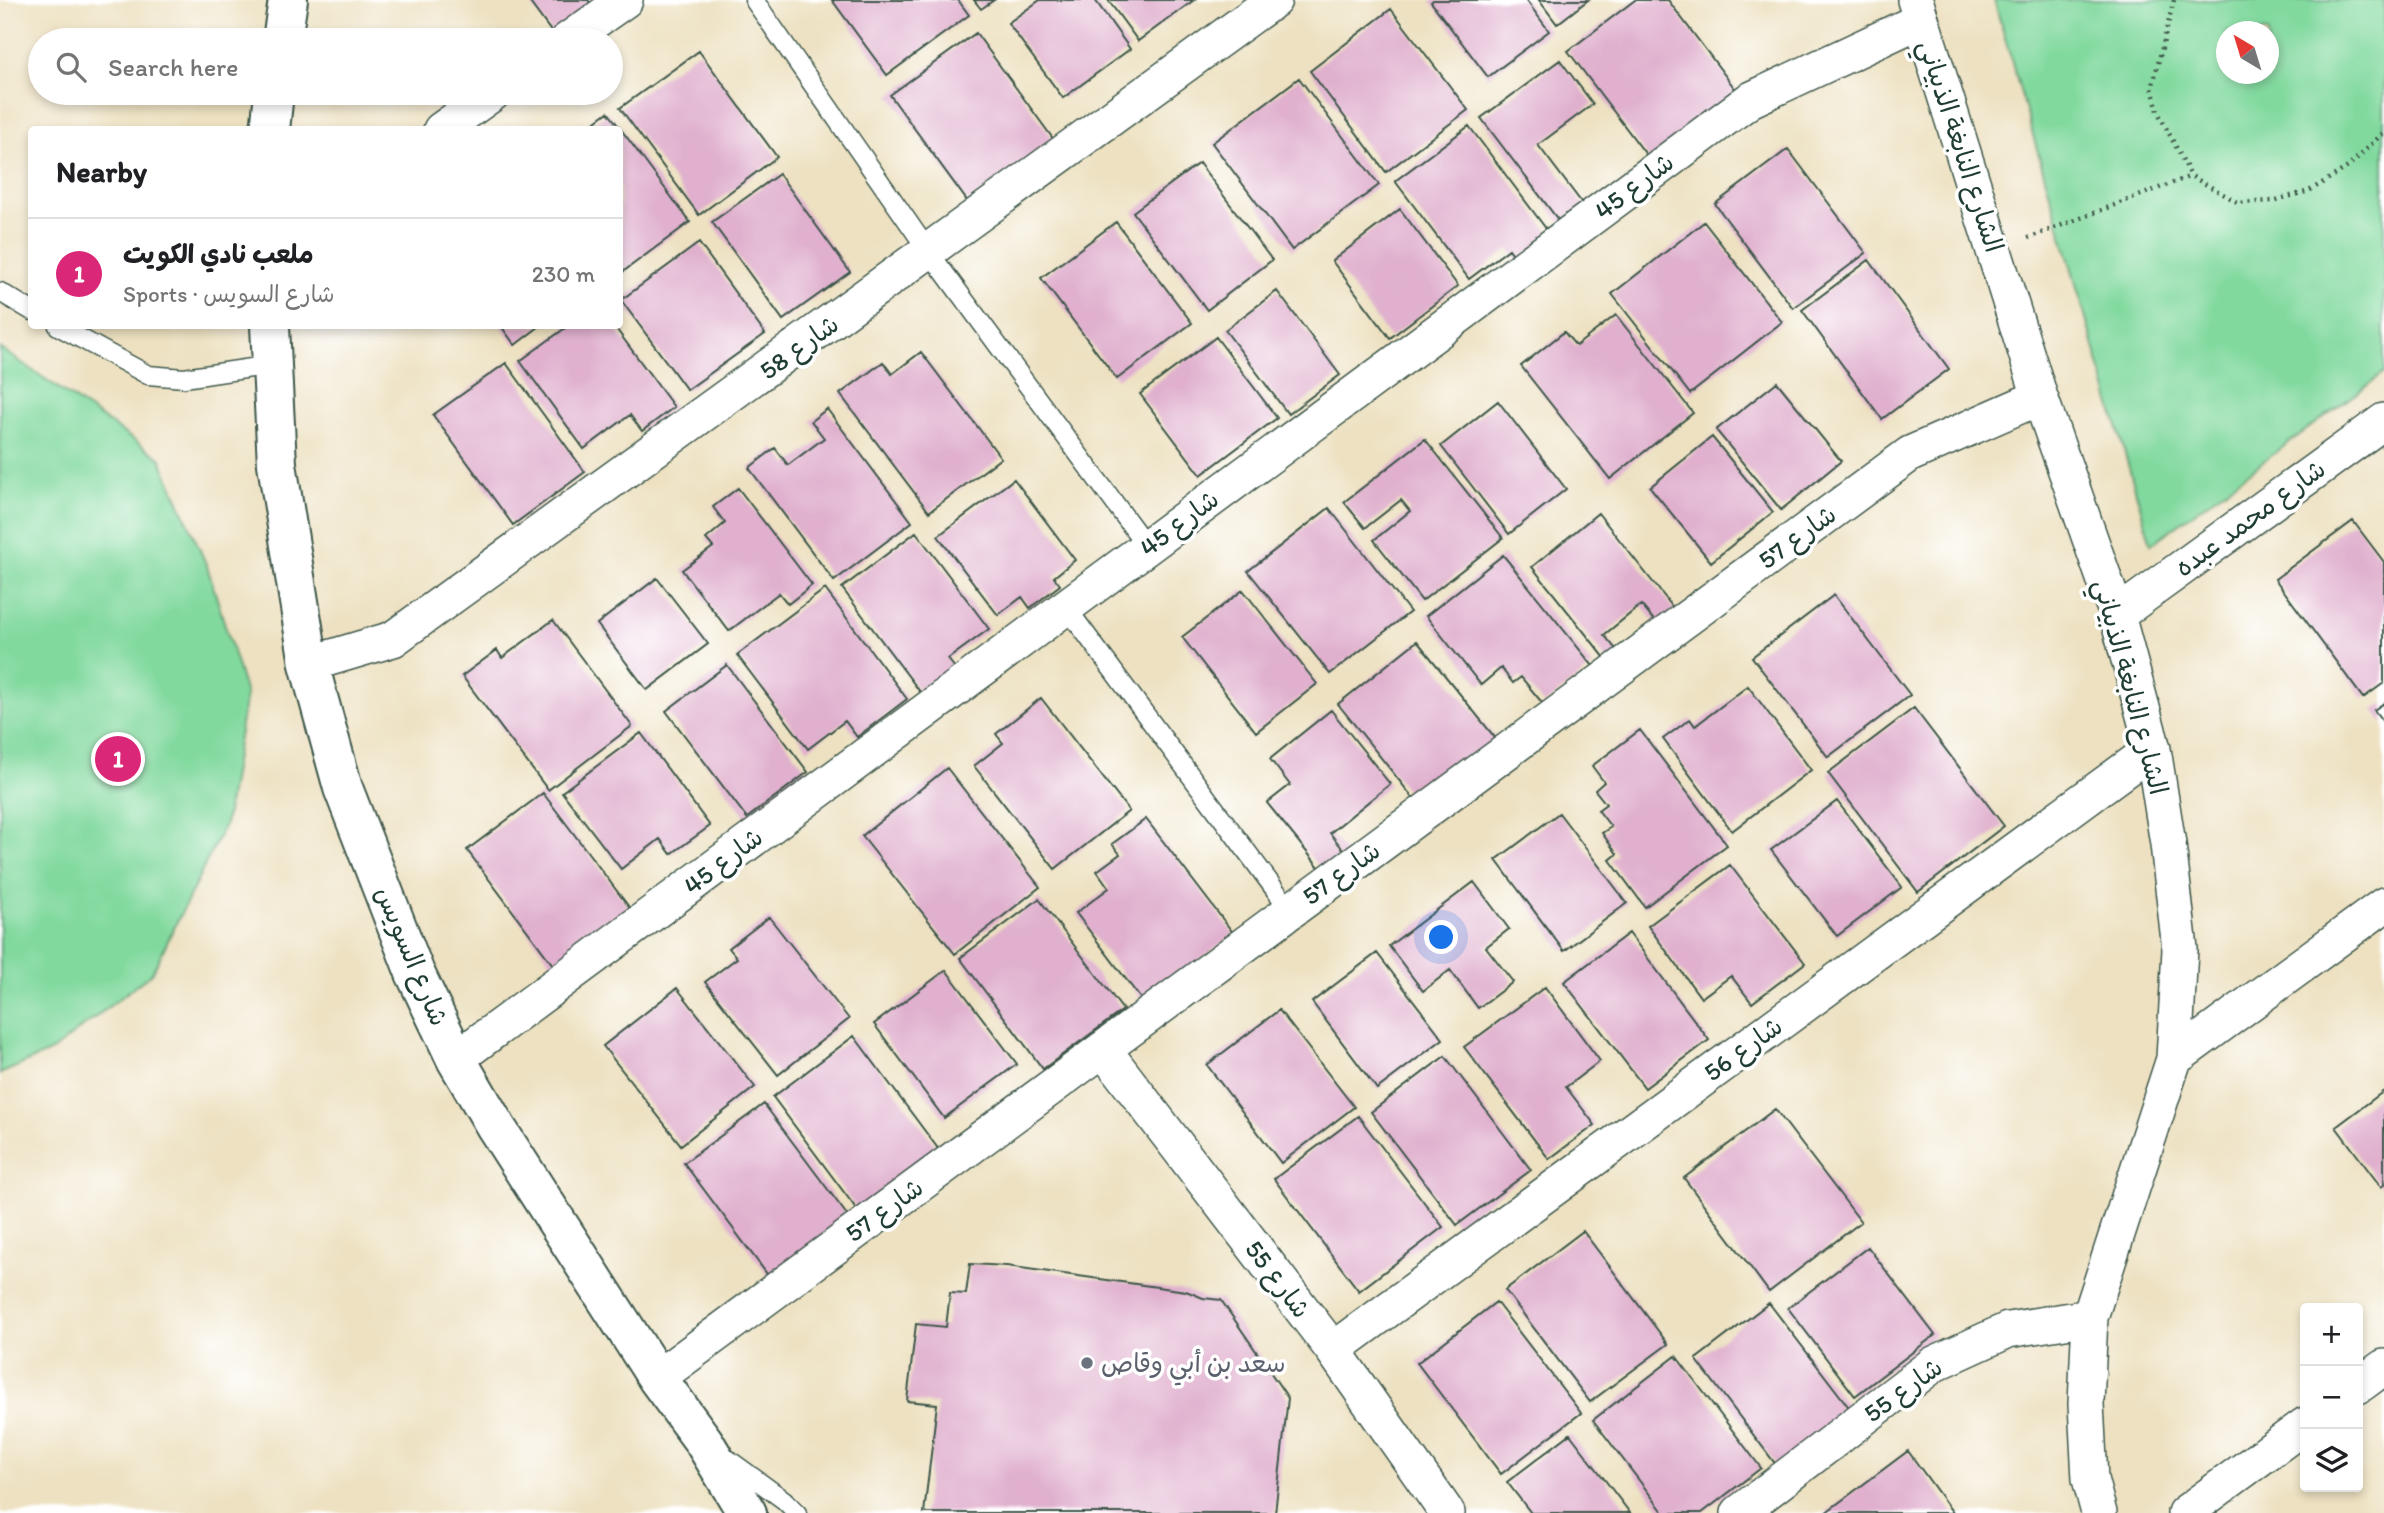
<!DOCTYPE html>
<html lang="en">
<head>
<meta charset="utf-8">
<style>
  body { margin:0; font-family:Itim,"Playpen Sans Arabic",sans-serif; background:#f6f6f6; color:#202124 }
  .controls { position:absolute; right:21px; bottom:21px; display:grid; overflow:hidden; border-radius:7px; box-shadow:0 4px 10px #0003 }
  .controls button { width:63px; height:63px; display:grid; place-items:center; padding:0; border:0; border-bottom:2px solid #e0e0e0; background:#fff; color:#202124; font:35px sans-serif }
  .compass { position:absolute; left:2216px; top:21px; width:63px; height:63px; border-radius:50%; background:#fff; box-shadow:0 4px 10px #0003; rotate:322deg }
  .you { position:absolute; left:1442px; top:938px; width:24px; height:24px; margin:-18px; border:5px solid #fff; border-radius:50%; background:#1a73e8; box-shadow:0 0 0 10px #1a73e833 }
  .badge { display:grid; place-items:center; width:46px; height:46px; border-radius:50%; background:#db2777; color:#fff; font-size:23px; font-weight:700 }
  .pin { position:absolute; translate:-50% -50%; border:4px solid #fff; box-shadow:0 2px 7px #0006 }
  .list { margin:0; padding:0; list-style:none }
  h2 { display:flex; justify-content:space-between; align-items:center; height:91px; margin:0; padding:0 28px; font-size:30px }
  h2 small { font-size:23px; font-weight:400; color:#757577 }
  .list li { display:grid; grid-template-columns:46px 1fr auto; gap:21px; align-items:center; box-sizing:border-box; height:112px; padding:0 28px; border-top:2px solid #e0e0e0 }
  .list b { display:block; font-size:26px; white-space:nowrap }
  .list p { margin:0; font-size:23px; white-space:nowrap; color:#757577 }
  .list em { font-size:23px; font-style:normal; color:#757577 }
  .icon { flex:none; width:38px; height:38px; fill:none; stroke:currentColor; stroke-width:2; stroke-linecap:round; stroke-linejoin:round }
  .map { position:relative; flex:none; width:2384px; height:1513px; overflow:hidden }
  .search { position:absolute; background:#fff; box-shadow:0 4px 10px #0003; left:28px; top:28px; width:595px; height:77px; display:flex; align-items:center; gap:18px; box-sizing:border-box; padding:0 24px; border-radius:38px; color:#757577; font-size:26px }
  .panel { position:absolute; background:#fff; box-shadow:0 4px 10px #0003; left:28px; top:126px; width:595px; height:203px; border-radius:7px }
  .map>svg:first-child { display:block }
</style>
</head>
<body>
<div class="map">
<svg width="2384" height="1513" viewBox="0 0 2384 1513">
  <rect width="100%" height="100%" fill="#fff"/>
  <filter id="ink" filterUnits="userSpaceOnUse"><feTurbulence type="fractalNoise" baseFrequency=".0143" numOctaves="2"/><feDisplacementMap in="SourceGraphic" scale="14" xChannelSelector="R" yChannelSelector="G"/><feConvolveMatrix kernelMatrix="1 2 1 2 8 2 1 2 1" color-interpolation-filters="sRGB"/></filter>
  <filter id="wash" filterUnits="userSpaceOnUse"><feTurbulence type="fractalNoise" baseFrequency=".00686" numOctaves="4" result="noise"/><feDisplacementMap in="SourceGraphic" scale="28" xChannelSelector="R" yChannelSelector="G"/><feGaussianBlur stdDeviation="1.57" result="paint"/><feColorMatrix in="noise" values="0 0 0 0 0 0 0 0 0 0 0 0 0 0 0 0 0 1.4 0 .05"/><feComposite in="paint" operator="in"/></filter>
  <g filter="url(#wash)">
    <rect width="100%" height="100%" fill="#ede1c1"/>
    <path fill="#81d99e" stroke="#508b69" stroke-width="2" fill-rule="evenodd" d="M1994,0H2384V373L2151,544ZM2226,32H2268V74H2226Z
      M0,348L160,458L207,566L246,694L225,824L152,973L52,1051L0,1074Z"/>
    <g id="blocks">
      <path fill="#e0b0ce" d="M528,0H588L592,5L553,34Z
        M832,0H958L969,15L887,75Z
        M974,0H994L981,9Z
        M1040,0H1095L1130,49L1063,98L1008,23Z
        M1108,0H1194L1138,41Z
        M1433,0H1526L1549,31L1488,77L1431,2Z
        M1539,0H1588L1557,24Z
        M1635,0H1668L1739,94L1651,161L1568,51Z
        M1391,9L1468,110L1386,172L1310,71Z
        M976,33L1054,140L968,202L890,95Z
        M699,51L777,157L699,215L620,108Z
        M1560,60L1593,104L1538,145L1588,211L1565,229L1481,118Z
        M1299,78L1379,185L1292,250L1212,143Z
        M608,112L690,222L620,274V130H584Z
        M1469,126L1553,238L1520,264L1509,249L1469,279L1395,181Z
        M1788,149L1866,253L1793,308L1715,204Z
        M1199,163L1272,260L1207,310L1133,212Z
        M779,174L850,272L783,320L712,222Z
        M1400,209L1458,286L1390,338L1332,261Z
        M1116,222L1192,323L1117,379L1041,278Z
        M1704,222L1782,322L1690,394L1612,294Z
        M699,243L765,334L687,390L621,300Z
        M1869,260L1949,369L1882,419L1802,310Z
        M1277,291L1340,375L1288,414L1225,330Z
        M1616,315L1693,413L1610,479L1521,366L1564,332L1576,346Z
        M501,326H540L515,345Z
        M568,326H614L674,407L642,431L630,415L584,449L520,361Z
        M1216,337L1277,418L1201,475L1140,394Z
        M921,352L1001,458L929,512L840,394L883,362L892,374Z
        M506,363L585,472L513,525L433,415Z
        M1777,382L1841,461L1781,510L1716,430Z
        M1498,401L1566,489L1509,534L1441,446Z
        M827,409L912,522L834,581L749,468L775,448L788,465L824,438L811,421Z
        M1712,437L1773,512L1711,562L1650,487Z
        M1425,439L1503,538L1422,601L1374,540L1410,511L1401,500L1365,528L1344,502Z
        M1014,479L1075,560L1054,577L1060,585L1030,608L1022,597L998,615L938,536Z
        M738,488L812,585L788,604L779,593L729,631L682,570L713,547L706,539L725,523L713,507Z
        M1329,508L1410,612L1330,674L1248,571Z
        M1598,513L1675,610L1657,624L1641,605L1604,635L1620,654L1609,663L1532,567Z
        M2353,521L2384,562V683L2363,698L2275,579Z
        M916,532L989,629L948,659L958,672L924,697L842,588Z
        M1503,555L1593,666L1544,705L1521,677L1513,683L1501,668L1481,685L1426,616Z
        M657,578L708,644L647,690L597,624Z
        M825,589L907,699L857,737L845,721L808,749L737,655Z
        M1243,590L1317,684L1256,732L1182,637Z
        M1834,595L1910,695L1828,757L1752,657Z
        M553,620L632,726L548,790L462,676L497,650L502,658Z
        M1417,641L1497,740L1418,804L1338,704Z
        M727,665L808,772L747,818L666,711Z
        M1748,686L1811,770L1732,831L1663,739L1690,719L1695,726Z
        M1041,698L1129,811L1055,869L974,766L1003,743L996,734Z
        M2384,703V723L2374,710Z
        M1914,708L2004,826L1918,892L1828,773Z
        M1331,710L1390,784L1330,833L1346,853L1323,872L1267,803L1290,785L1270,759Z
        M1640,730L1727,845L1645,907L1610,860L1617,854L1602,833L1611,827L1598,810L1606,804L1595,790L1604,782L1592,766Z
        M641,733L710,826L671,854L660,839L621,869L562,792Z
        M947,768L1040,887L955,954L862,836Z
        M543,793L632,911L556,969L467,850Z
        M1837,801L1902,887L1837,936L1771,850Z
        M1559,813L1627,903L1564,951L1496,860Z
        M1146,819L1234,934L1144,1003L1076,913L1109,888L1097,871L1120,854L1112,844Z
        M1730,865L1805,963L1752,1003L1731,976L1701,998L1648,926Z
        M1474,882L1509,929L1486,947L1513,982L1478,1008L1450,970L1423,991L1389,946Z
        M1039,899L1123,1010L1043,1069L960,958Z
        M769,917L849,1019L778,1075L705,982L737,958L729,948Z
        M1629,933L1709,1040L1645,1088L1564,982Z
        M1377,953L1443,1039L1377,1089L1312,1002Z
        M946,970L1017,1064L944,1118L874,1024Z
        M1545,987L1600,1061L1566,1087L1595,1125L1549,1159L1464,1047Z
        M677,988L755,1087L681,1145L603,1046Z
        M1279,1010L1354,1107L1281,1163L1207,1065Z
        M854,1036L945,1158L864,1219L773,1097Z
        M1445,1056L1531,1170L1457,1225L1371,1112Z
        M2384,1091V1185L2381,1187L2336,1127Z
        M764,1104L853,1223L773,1282L684,1163Z
        M1775,1109L1861,1222L1769,1292L1684,1178Z
        M1358,1116L1443,1227L1359,1291L1274,1179Z
        M1583,1231L1668,1344L1590,1402L1505,1290Z
        M1868,1247L1935,1335L1855,1396L1788,1308Z
        M970,1264L1007,1266L1186,1291L1203,1298L1221,1300L1288,1398L1275,1513H924L937,1404L907,1401L916,1324L946,1327L950,1293L966,1294Z
        M1496,1302L1581,1413L1501,1474L1417,1363Z
        M1769,1303L1851,1410L1777,1466L1696,1359Z
        M1676,1356L1761,1468L1702,1513H1664L1593,1420Z
        M1570,1434L1630,1513H1531L1507,1482Z
        M1908,1451L1953,1513H1825Z"/>
    </g>
  </g>
  <g filter="url(#ink)">
    <use href="#blocks" fill-opacity="0" stroke="#3e5649" stroke-width="2"/>
    <g fill="none" stroke-linecap="round" stroke-linejoin="round">
      <defs>
        <path id="service" d="M754,0L929,252L1147,547
          M0,292L32,311
          M58,326L148,375L184,378L272,365
          M1066,607L1290,910
          M725,1457L784,1500L797,1513"/>
        <path id="minor" d="M1915,0L2040,397L2117,615L2153,749L2168,844L2180,949L2174,1059L2090,1317L2086,1404L2090,1479L2099,1513
          M568,40L625,0
          M441,130L493,93
          M2117,615L2384,421
          M309,664L393,639L1274,0
          M1103,1049L1333,1350L1447,1513
          M456,1059L1750,100L1921,20
          M2174,1059L2384,905
          M1333,1350L2153,749
          M657,1378L1910,454L2040,397
          M2358,1386L2384,1367
          M1739,1513L1934,1364L2008,1330L2090,1317
          M2185,1513L2305,1425"/>
        <path id="tertiary" d="M282,40L288,0
          M270,130L274,93
          M270,326L277,464L309,664L343,788L415,973L456,1059L496,1127L657,1378L704,1442L747,1513"/>
      </defs>
      <use href="#service" stroke="#3e5649" stroke-width="21"/>
      <use href="#minor" stroke="#3e5649" stroke-width="38"/>
      <use href="#tertiary" stroke="#3e5649" stroke-width="42"/>
      <path stroke="#3e5649" stroke-width="4.5" stroke-dasharray="2 5" stroke-linecap="butt" d="M2174,0L2152,88L2159,114L2191,176L2239,203L2273,201L2309,191L2348,167L2384,132
        M2028,238L2191,176"/>
      <use href="#service" stroke="#fff" stroke-width="18"/>
      <use href="#minor" stroke="#fff" stroke-width="35"/>
      <use href="#tertiary" stroke="#fff" stroke-width="38"/>
    </g>
  </g>
  <circle fill="#6b7280" stroke="#fff" stroke-width="2.5" cx="1087" cy="1363" r="7"/>
  <g text-anchor="middle" dominant-baseline="central" stroke-width="7" stroke-linejoin="round" paint-order="stroke">
    <g font-size="26" fill="#1f3d34" stroke="#fff">
      <text transform="translate(1961 146) rotate(72)">الشارع النابغة الذبياني</text>
      <text transform="translate(1634 186) rotate(-37)">شارع 45</text>
      <text transform="translate(799 347) rotate(-36)">شارع 58</text>
      <text transform="translate(2250 518) rotate(-36)">شارع محمد عبده</text>
      <text transform="translate(1179 523) rotate(-37)">شارع 45</text>
      <text transform="translate(1797 537) rotate(-36)">شارع 57</text>
      <text transform="translate(2131 687) rotate(75)">الشارع النابغة الذبياني</text>
      <text transform="translate(723 861) rotate(-37)">شارع 45</text>
      <text transform="translate(1341 873) rotate(-36)">شارع 57</text>
      <text transform="translate(412 956) rotate(67)">شارع السويس</text>
      <text transform="translate(1743 1049) rotate(-36)">شارع 56</text>
      <text transform="translate(884 1210) rotate(-36)">شارع 57</text>
      <text transform="translate(1278 1279) rotate(53)">شارع 55</text>
      <text transform="translate(1903 1390) rotate(-36)">شارع 55</text>
    </g>
    <g font-size="26" fill="#5b616d" stroke="#fff" text-anchor="start">
      <text x="1101" y="1363">سعد بن أبي وقاص</text>
    </g>
  </g>
</svg>
<div class="controls">
<button>+</button>
<button>−</button>
<button><svg class="icon" aria-label="layers" viewBox="0 0 24 24"><path d="M12 4l9 5-9 5-9-5zM3 14l9 5 9-5"/></svg></button>
</div>
<svg class="compass" viewBox="-18 -18 36 36"><path d="M0-13l5 13h-10z" fill="#e53935"/><path d="M0 13l5-13h-10z" fill="#757577"/></svg>
<div class="you"></div>
<div class="pin badge" style="left:118px;top:759px">1</div>
<div class="search"><svg class="icon" aria-label="search" viewBox="0 0 24 24"><circle cx="10" cy="10" r="6"/><path d="M15 15l6 6"/></svg>Search here</div>
<section class="panel">
<h2>Nearby<small></small></h2>
<ul class="list">
<li><span class="badge">1</span><div><b>ملعب نادي الكويت</b><p>Sports · شارع السويس</p></div><em>230 m</em></li>
</ul>
</section>
</div>
</body>
</html>
